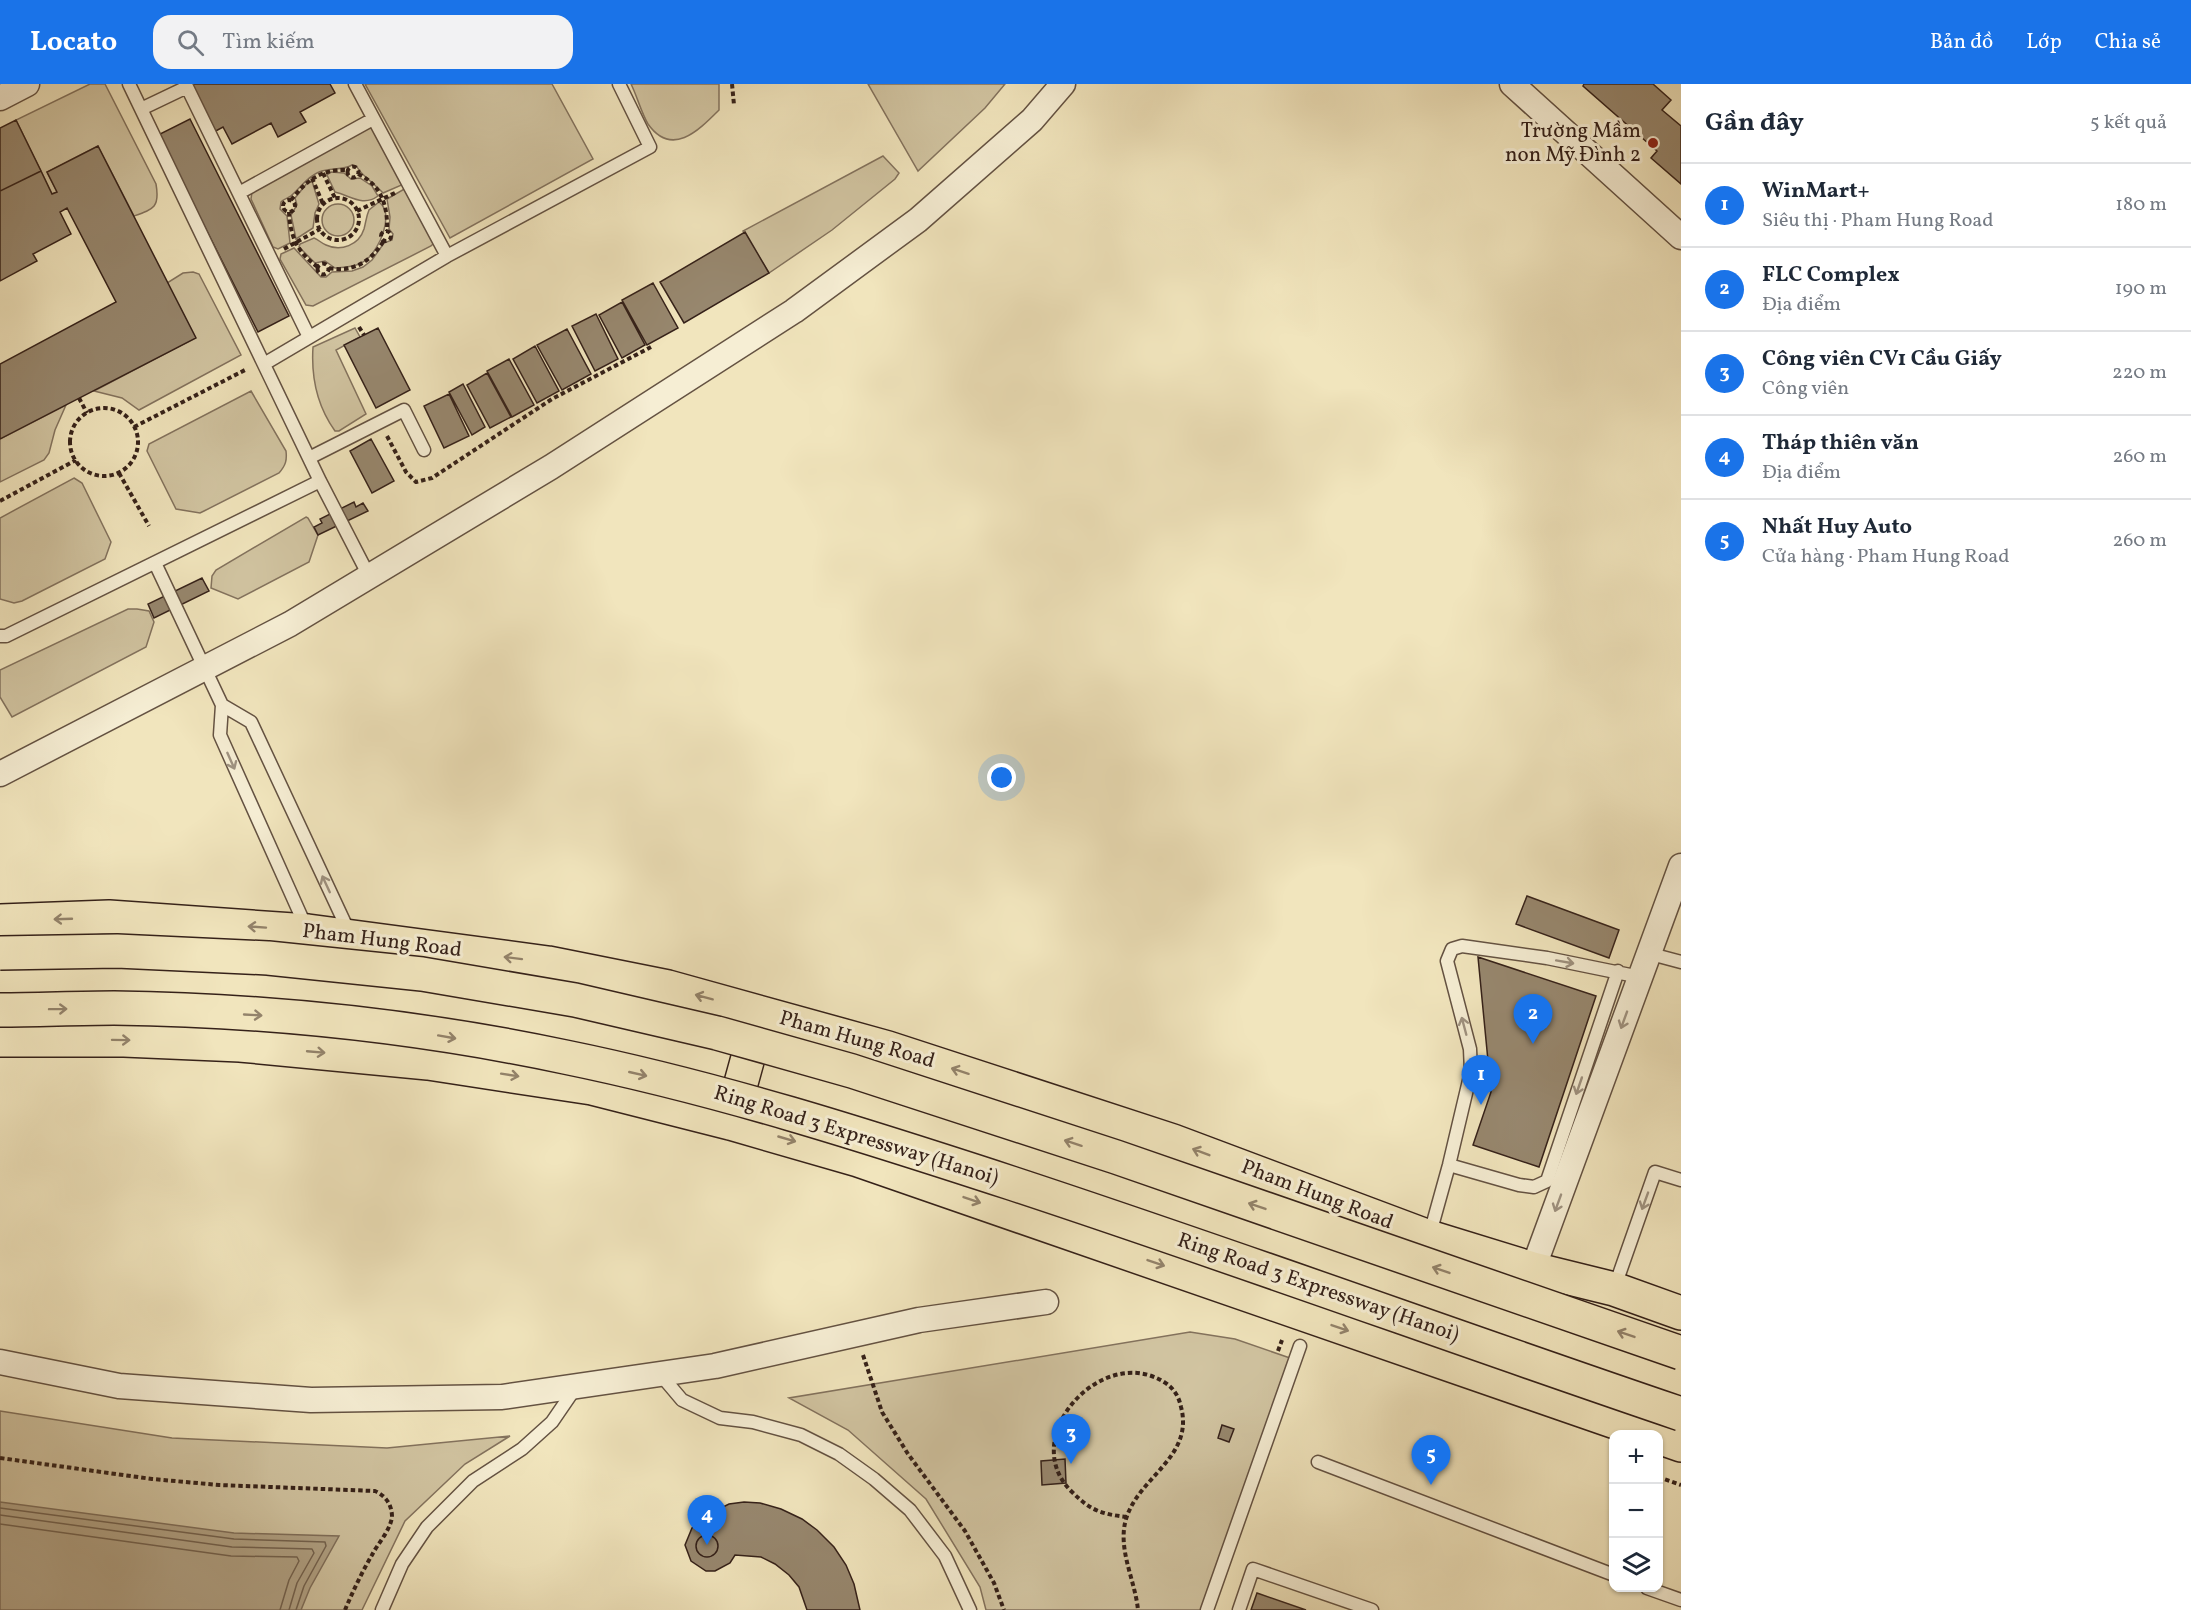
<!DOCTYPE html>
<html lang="vi">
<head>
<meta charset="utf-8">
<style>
  body { margin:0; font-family:Vollkorn,serif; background:#f2f2f3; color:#1f2937 }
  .controls { position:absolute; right:18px; bottom:18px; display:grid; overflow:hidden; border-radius:12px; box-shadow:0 2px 4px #0004 }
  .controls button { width:54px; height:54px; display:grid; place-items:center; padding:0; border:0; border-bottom:2px solid #e0e1e3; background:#fff; color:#1f2937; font:30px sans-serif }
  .you { position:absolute; left:1002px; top:694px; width:21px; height:21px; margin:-15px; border:4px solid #fff; border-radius:50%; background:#1a73e8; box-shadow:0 0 0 9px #1a73e833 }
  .badge { display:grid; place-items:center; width:39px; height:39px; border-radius:50%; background:#1a73e8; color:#fff; font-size:20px; font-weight:700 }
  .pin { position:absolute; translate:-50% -50px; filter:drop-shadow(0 2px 3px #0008) }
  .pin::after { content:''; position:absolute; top:32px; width:21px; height:18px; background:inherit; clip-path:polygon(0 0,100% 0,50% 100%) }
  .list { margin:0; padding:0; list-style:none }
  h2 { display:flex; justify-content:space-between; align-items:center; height:78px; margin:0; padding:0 24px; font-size:26px }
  h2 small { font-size:20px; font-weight:400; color:#747a83 }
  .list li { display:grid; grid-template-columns:39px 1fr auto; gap:18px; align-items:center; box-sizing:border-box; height:84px; padding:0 24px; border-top:2px solid #e0e1e3 }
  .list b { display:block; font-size:22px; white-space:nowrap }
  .list p { margin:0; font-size:20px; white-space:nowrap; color:#747a83 }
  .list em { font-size:20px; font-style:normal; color:#747a83 }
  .icon { flex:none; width:33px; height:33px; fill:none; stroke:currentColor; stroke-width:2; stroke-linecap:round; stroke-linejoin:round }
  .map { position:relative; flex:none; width:1681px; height:1526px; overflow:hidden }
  header { display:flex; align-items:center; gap:36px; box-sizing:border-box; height:84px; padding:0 30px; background:#1a73e8; color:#fff }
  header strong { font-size:28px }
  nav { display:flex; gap:33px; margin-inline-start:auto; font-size:21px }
  .search { width:420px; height:54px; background:#f2f2f3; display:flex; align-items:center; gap:15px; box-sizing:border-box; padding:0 21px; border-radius:18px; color:#747a83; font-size:22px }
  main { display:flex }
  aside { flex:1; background:#fff }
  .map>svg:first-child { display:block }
</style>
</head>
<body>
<header>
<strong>Locato</strong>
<div class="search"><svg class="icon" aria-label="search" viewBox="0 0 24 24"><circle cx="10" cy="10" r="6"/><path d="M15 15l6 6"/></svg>Tìm kiếm</div>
<nav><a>Bản đồ</a><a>Lớp</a><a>Chia sẻ</a></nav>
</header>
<main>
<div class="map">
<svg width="1681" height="1526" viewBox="0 0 1681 1526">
  <rect width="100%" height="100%" fill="#f1e5bd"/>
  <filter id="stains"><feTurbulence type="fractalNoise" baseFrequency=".00333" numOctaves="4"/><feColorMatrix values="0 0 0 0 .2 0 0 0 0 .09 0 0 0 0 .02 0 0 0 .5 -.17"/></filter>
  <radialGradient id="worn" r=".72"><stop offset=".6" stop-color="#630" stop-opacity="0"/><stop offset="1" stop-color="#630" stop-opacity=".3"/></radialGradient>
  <path fill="#d1c4a1" stroke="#83725d" stroke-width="1.5" d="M90,0H105L156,100C160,123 154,125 134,132L98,62L47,88L57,108L52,110L16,36Z
    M365,0H552L593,75L450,154Z
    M631,0H719V26C699,46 672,74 648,40C641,28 637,12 631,0Z
    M868,0H1005L985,24L918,87Z
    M371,40L404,100L383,109C375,100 362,92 357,83L352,81C342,87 330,83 319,88C307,93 302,102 293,110C290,114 285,114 281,118L280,125L287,132L290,159L278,165L273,163L251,115L252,108Z
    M883,72L899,89L895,95L832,146L769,189L743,147Z
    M331,88L344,89L351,95L360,94L372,102L378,112C363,123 351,112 335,108L327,91Z
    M312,97L319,120L315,129L313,144L296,155L291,131L297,121L295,114L308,98Z
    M406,104L434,159L431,162L313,222L306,221L280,175L281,170L294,164L321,193H326L332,188L352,187L363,183L372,176L384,159L392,156L393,150L389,145L390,133L387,115Z
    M379,118C395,130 379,166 367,175C358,183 346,183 335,184L325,177L315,179L299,163L300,160L314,154C319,156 321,159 326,161C341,168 359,161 364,145C366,138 366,133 369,126Z
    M322 136a16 16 0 1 1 32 0a16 16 0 1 1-32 0Z
    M193,188L199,190L241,271L139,326L122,314L94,307L195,254L167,199L183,189Z
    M355,244L360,253L336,266L366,330L339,347H335C317,322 311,294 313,263Z
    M251,307L286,367C287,376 286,381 279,389L204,427L200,429L176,425L147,367L149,360Z
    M66,321L55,346L49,369L44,376L0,398V355Z
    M74,394L82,399L111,458L105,475L22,517L14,519L0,515V434Z
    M306,433L308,434L318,451L309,478L238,515L211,504L212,492L216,486Z
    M128,525H137L149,527L154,538L146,563L12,633L0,613V586Z
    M1190,1248L1235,1255L1290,1274L1205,1526H986L980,1503L926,1415L848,1346L789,1314Z
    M0,1327L172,1354L387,1364L510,1352L465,1380L405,1437L362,1526H0Z"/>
  <path fill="#b1a285" stroke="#7f6e5a" stroke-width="1.5" d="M0,1418L234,1449L339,1452L310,1504L301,1526H0Z"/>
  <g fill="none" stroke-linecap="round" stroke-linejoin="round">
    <path stroke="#73624f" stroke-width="1.5" d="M0,1424L234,1455L325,1458L326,1462L304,1502L296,1526
      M0,1431L232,1463L312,1465L314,1469L297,1499L289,1526
      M0,1440L231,1472L297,1473L299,1477L289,1496L280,1526"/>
  </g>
  <path fill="#97876e" stroke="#352119" stroke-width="1.5" d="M189,0H330L335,9L300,28L306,38L278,53L271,39L232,60L223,43L214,48Z
    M1584,0H1653L1671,16L1662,26L1681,42V100L1651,74L1657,67L1583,2Z
    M190,35L289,232L258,248L158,51Z
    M16,36L41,87L0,107V44Z
    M98,62L196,254L0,355V280L116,218L67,124L60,128L71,150L33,170L37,177L0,197V107L41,87L52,110L57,108L47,88Z
    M745,148L769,189L684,239L660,198Z
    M653,199L678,244L647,261L622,216Z
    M622,218L645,261L622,274L599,231Z
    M596,230L618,275L595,287L572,242Z
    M378,244L410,306L376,324L344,261Z
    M567,245L591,290L562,306L537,261Z
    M535,262L559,307L537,319L513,275Z
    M509,275L534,321L512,333L487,287Z
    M487,289L511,333L490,344L467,301Z
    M463,300L485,343L472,351L449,308Z
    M449,310L469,352L444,364L424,322Z
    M371,355L394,397L372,409L350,367Z
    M354,418L356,423L363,419L368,427L318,451L314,443L322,439L320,435Z
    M202,494L209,507L154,534L148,520Z
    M1527,812L1619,846L1609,874L1516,840Z
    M1478,873L1596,912L1539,1083L1473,1061L1491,1008Z
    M1222,1341L1234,1345L1229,1358L1218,1354Z
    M1065,1375L1066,1399L1042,1401L1041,1377Z
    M744,1418L760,1419L781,1425L802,1435L817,1446L834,1463L846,1481L854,1500L860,1526H807L799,1503L789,1491L775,1480L761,1473L735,1471L730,1479L715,1487H706L691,1477L685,1461L692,1444L713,1428L729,1420Z
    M696 1462a11 11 0 1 1 22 0a11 11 0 1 1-22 0Z
    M1257,1509L1306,1526H1251Z"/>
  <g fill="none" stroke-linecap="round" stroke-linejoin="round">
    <defs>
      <path id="service" d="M129,0L320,397L369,492
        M355,0L447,172
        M141,25L187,3L309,253
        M239,109L373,35
        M264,280L447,172L650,63L619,0
        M309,374L404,326L424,366
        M155,479L222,621L220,651L306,843
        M0,552H6L320,397
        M222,621L251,638L349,848
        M1651,870L1681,878
        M1449,1081L1519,1101L1534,1103L1547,1097L1618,887
        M1429,1153L1449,1081L1471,988L1470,965L1447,877L1452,865L1462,862L1547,874L1640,893
        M1614,1205L1655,1088L1681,1096
        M660,1290L682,1316L720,1334L753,1338L801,1351L839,1370L874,1395L910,1426L945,1472L970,1526
        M1318,1378L1614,1491
        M1647,1504L1681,1516
        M382,1526L402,1480L427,1443L473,1397L522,1365L552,1338L576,1303
        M1207,1526L1300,1262
        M1239,1526L1253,1485L1372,1526"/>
      <path id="minor" d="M1512,0L1681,153
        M0,14L27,0
        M0,690L290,540L551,383L794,227L918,136L1032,36L1063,0
        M1533,1185L1681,782
        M0,1278L119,1302L311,1316L502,1313L715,1282L919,1236L1046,1218"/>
      <path id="primary" d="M0,837L109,833L308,847L548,879L668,903L888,964L1173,1057L1429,1153L1533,1185L1614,1205L1681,1229
        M0,956H124L240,961L428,979L592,1004L730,1039L858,1076L1650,1350
        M730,1039L760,930
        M1658,1353L1681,1361"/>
    </defs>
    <use href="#service" stroke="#645242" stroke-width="15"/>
    <use href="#minor" stroke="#645242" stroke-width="27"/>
    <use href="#primary" stroke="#352119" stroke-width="36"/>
    <path stroke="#352119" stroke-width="4" stroke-dasharray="4.5 3" stroke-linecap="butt" d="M732,0L734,21
      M347.5 88a5.5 5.5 0 1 1 11 0a5.5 5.5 0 1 1-11 0Z
      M323,89L335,114
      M358,90C382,101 388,123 387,147
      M312,94L323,120
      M317 135a21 21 0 1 1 42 0a21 21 0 1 1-42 0Z
      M283 122a6 6 0 1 1 12 0a6 6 0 1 1-12 0Z
      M291,116C307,96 321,85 347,86
      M357,127L397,108
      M289,128C290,153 298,169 318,183
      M381 152a5 5 0 1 1 10 0a5 5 0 1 1-10 0Z
      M284,165L320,145
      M317.5 185a5.5 5.5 0 1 1 11 0a5.5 5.5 0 1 1-11 0Z
      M329,184C353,189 372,177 384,156
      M359,243L364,251
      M79,314L87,329
      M70 358a34 34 0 1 1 68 0a34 34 0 1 1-68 0Z
      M134,343L245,286
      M387,352L406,388L416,398L432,394L552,315L651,263
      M119,389L149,442
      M0,417L76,376
      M1278,1267L1282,1256
      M863,1271L882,1328L908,1370L965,1447L994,1499L1004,1526
      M0,1374L152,1395L219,1401L375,1407C386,1412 392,1421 392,1433C390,1447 378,1459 372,1471C362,1488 353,1507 345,1526
      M1658,1393L1681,1401
      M1127,1433C1100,1430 1090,1426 1071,1407C1017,1353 1102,1259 1164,1298C1174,1304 1179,1313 1181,1323C1194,1372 1141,1392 1127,1432C1116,1463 1135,1495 1138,1526"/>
    <use href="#service" stroke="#f6eed4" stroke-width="12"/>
    <use href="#minor" stroke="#f6eed4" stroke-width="24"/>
    <use href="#primary" stroke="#f1e5bd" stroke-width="33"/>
    <defs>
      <path id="motorway-bridge" d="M0,869L117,867L268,874L422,890L575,916L717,949L852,987L1116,1073L1681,1269
        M0,926C38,926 76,924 114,924C265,926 418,942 565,973C717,1004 864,1051 1011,1099C1236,1173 1457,1254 1681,1330"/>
    </defs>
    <use href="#motorway-bridge" stroke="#352119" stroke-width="36" stroke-linecap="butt"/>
    <use href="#motorway-bridge" stroke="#f1e5bd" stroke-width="33"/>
  </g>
  <defs><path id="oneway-shaft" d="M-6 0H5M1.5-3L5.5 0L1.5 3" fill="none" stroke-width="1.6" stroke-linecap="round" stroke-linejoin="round" transform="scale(1.5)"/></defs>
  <g stroke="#9f9280">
    <use href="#oneway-shaft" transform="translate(231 677) rotate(66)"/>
    <use href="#oneway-shaft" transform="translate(326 800) rotate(-115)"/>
    <use href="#oneway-shaft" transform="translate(1565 878) rotate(10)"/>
    <use href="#oneway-shaft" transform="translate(1624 936) rotate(110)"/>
    <use href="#oneway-shaft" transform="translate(1464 942) rotate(-105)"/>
    <use href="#oneway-shaft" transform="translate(1579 1002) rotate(109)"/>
    <use href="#oneway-shaft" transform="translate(1645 1117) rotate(110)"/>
    <use href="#oneway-shaft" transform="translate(1558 1119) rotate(110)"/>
  </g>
  <g stroke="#93836b">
    <use href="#oneway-shaft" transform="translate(63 835) rotate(178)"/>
    <use href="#oneway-shaft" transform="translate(257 843) rotate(-176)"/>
    <use href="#oneway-shaft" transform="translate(513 874) rotate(-173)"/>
    <use href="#oneway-shaft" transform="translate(704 913) rotate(-165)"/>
    <use href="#oneway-shaft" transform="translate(58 925) rotate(-1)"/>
    <use href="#oneway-shaft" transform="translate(253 931) rotate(3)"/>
    <use href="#oneway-shaft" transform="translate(447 953) rotate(10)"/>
    <use href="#oneway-shaft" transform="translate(121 956) rotate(1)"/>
    <use href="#oneway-shaft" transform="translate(316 968) rotate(5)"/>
    <use href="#oneway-shaft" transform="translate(960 987) rotate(-162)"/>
    <use href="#oneway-shaft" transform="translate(638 990) rotate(13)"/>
    <use href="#oneway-shaft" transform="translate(510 991) rotate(9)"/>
    <use href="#oneway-shaft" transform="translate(787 1055) rotate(16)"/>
    <use href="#oneway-shaft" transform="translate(1073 1059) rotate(-162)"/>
    <use href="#oneway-shaft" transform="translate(1201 1068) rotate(-159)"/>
    <use href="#oneway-shaft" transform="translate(972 1116) rotate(19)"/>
    <use href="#oneway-shaft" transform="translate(1257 1122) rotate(-161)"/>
    <use href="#oneway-shaft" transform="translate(1156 1179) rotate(19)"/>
    <use href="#oneway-shaft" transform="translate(1441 1186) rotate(-161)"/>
    <use href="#oneway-shaft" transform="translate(1340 1244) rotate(19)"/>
    <use href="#oneway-shaft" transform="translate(1626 1250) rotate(-161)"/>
  </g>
  <circle fill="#8f2418" stroke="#f6eed4" stroke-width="2" cx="1653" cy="59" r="6"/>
  <g text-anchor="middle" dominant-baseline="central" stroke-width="6" stroke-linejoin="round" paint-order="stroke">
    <g font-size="21" fill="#352119" stroke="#f6eed4" text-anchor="end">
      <text x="1641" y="47">Trường Mầm<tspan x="1641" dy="24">non Mỹ Đình 2</tspan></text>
    </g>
    <g font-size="21" fill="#352119" stroke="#f6eed4">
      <text transform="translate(382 857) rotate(7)">Pham Hung Road</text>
      <text transform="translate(857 956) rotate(16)">Pham Hung Road</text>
      <text transform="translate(856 1052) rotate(17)">Ring Road 3 Expressway (Hanoi)</text>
      <text transform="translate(1317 1111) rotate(21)">Pham Hung Road</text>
      <text transform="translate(1318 1204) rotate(19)">Ring Road 3 Expressway (Hanoi)</text>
    </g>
  </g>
  <rect width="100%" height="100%" filter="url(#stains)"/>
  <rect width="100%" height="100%" fill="url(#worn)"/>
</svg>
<div class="controls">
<button>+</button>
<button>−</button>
<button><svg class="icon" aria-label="layers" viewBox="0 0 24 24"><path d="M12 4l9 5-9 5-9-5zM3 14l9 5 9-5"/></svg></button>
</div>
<div class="you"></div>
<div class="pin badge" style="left:1481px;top:1021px">1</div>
<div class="pin badge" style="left:1533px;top:960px">2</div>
<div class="pin badge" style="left:1071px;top:1380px">3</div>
<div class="pin badge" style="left:707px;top:1461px">4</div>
<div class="pin badge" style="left:1431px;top:1401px">5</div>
</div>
<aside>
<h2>Gần đây<small>5 kết quả</small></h2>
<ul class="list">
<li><span class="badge">1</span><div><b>WinMart+</b><p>Siêu thị · Pham Hung Road</p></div><em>180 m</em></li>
<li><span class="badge">2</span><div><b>FLC Complex</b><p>Địa điểm</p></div><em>190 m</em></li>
<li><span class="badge">3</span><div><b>Công viên CV1 Cầu Giấy</b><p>Công viên</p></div><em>220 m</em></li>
<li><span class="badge">4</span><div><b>Tháp thiên văn</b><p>Địa điểm</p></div><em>260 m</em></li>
<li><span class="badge">5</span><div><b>Nhất Huy Auto</b><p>Cửa hàng · Pham Hung Road</p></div><em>260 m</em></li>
</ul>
</aside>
</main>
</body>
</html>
